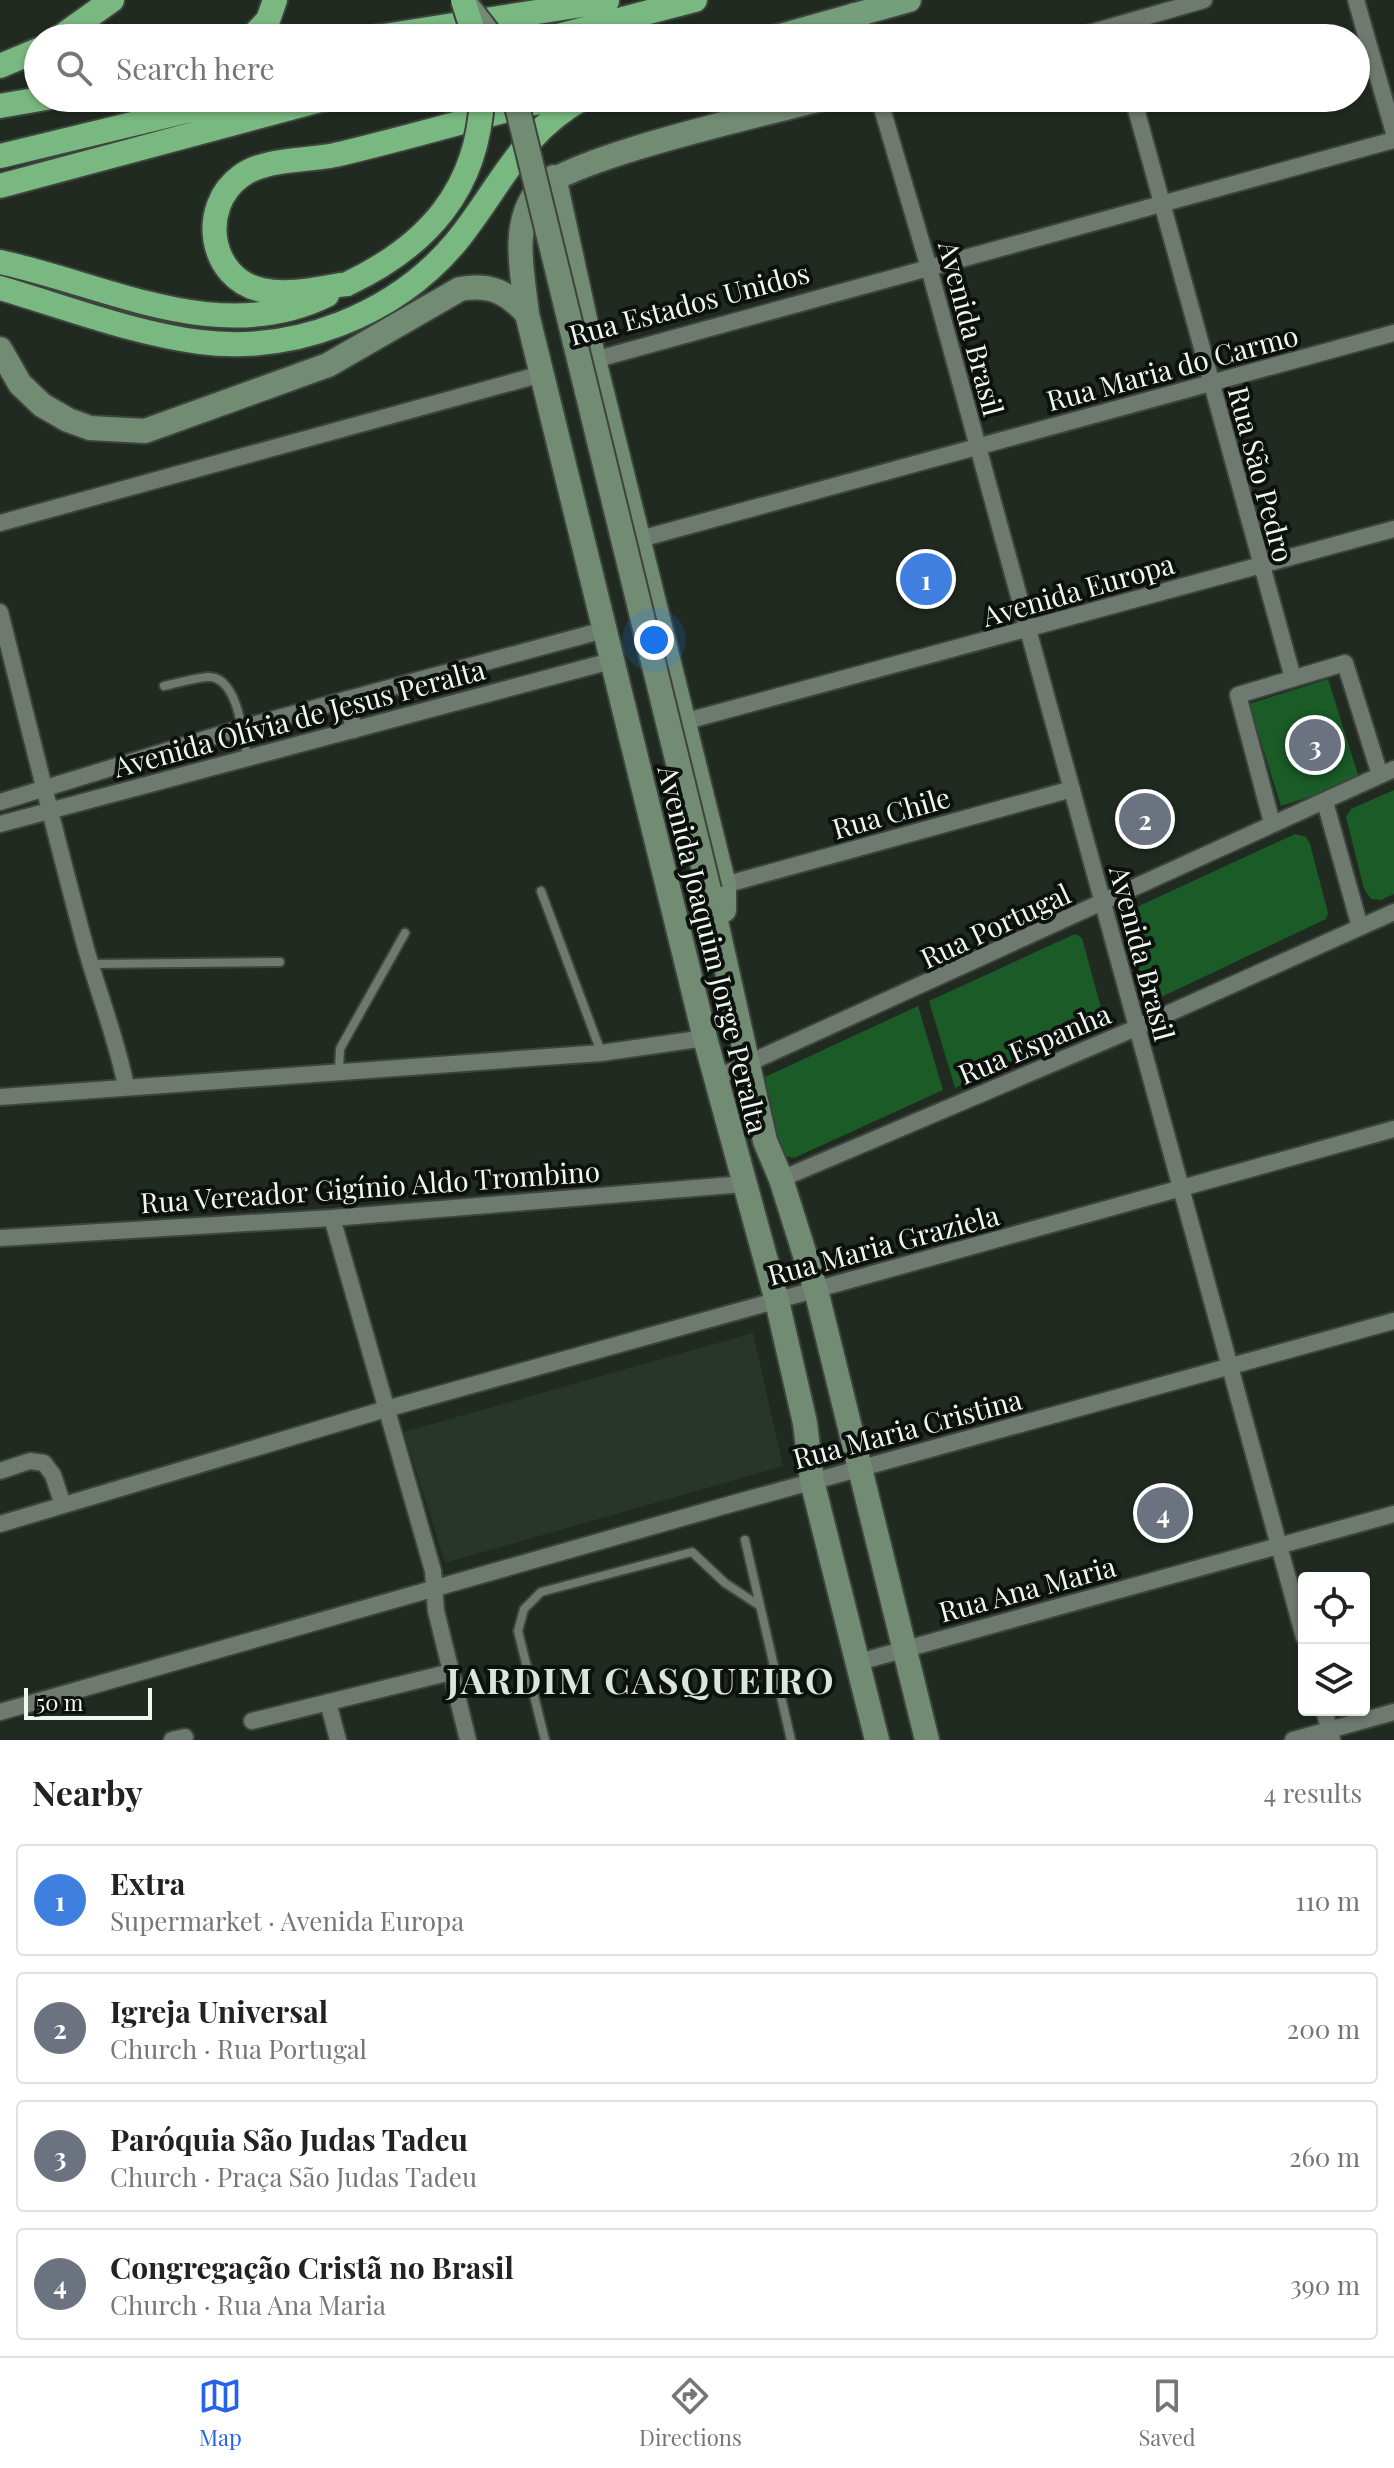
<!DOCTYPE html>
<html lang="en">
<head>
<meta charset="utf-8">
<style>
  body { margin:0; font-family:"Playfair Display",serif; background:#f6f6f6; color:#222 }
  .controls { position:absolute; right:24px; bottom:24px; display:grid; overflow:hidden; border-radius:8px; box-shadow:0 2px 6px #0004 }
  .controls button { width:72px; height:72px; display:grid; place-items:center; padding:0; border:0; border-bottom:2px solid #e0e0e0; background:#fff; color:#222; font:40px sans-serif }
  .scale { position:absolute; left:24px; bottom:20px; width:128px; box-sizing:border-box; padding-left:8px; border:4px solid #f0f6f0; border-top:0; font-size:22px; line-height:28px; white-space:nowrap; color:#f0f6f0; -webkit-text-stroke:6px #0d110d; paint-order:stroke }
  .you { position:absolute; left:654px; top:640px; width:28px; height:28px; margin:-20px; border:6px solid #fff; border-radius:50%; background:#1a73e8; box-shadow:0 0 0 12px #1a73e833 }
  .badge { display:grid; place-items:center; width:52px; height:52px; border-radius:50%; background:#2563eb; color:#fff; font-size:26px; font-weight:700 }
  .pin { position:absolute; translate:-50% -50%; border:4px solid #fff; box-shadow:0 2px 8px #0006 }
  .list { margin:0; padding:0; list-style:none }
  h2 { display:flex; justify-content:space-between; align-items:center; height:104px; margin:0; padding:0 32px; font-size:34px }
  h2 small { font-size:26px; font-weight:400; color:#767676 }
  .list li { display:grid; grid-template-columns:52px 1fr auto; gap:24px; align-items:center; box-sizing:border-box; height:112px; margin:0 16px 16px; padding:0 16px; border:2px solid #e0e0e0; border-radius:8px }
  .list b { display:block; font-size:30px; white-space:nowrap }
  .list p { margin:0; font-size:26px; white-space:nowrap; color:#767676 }
  .list em { font-size:26px; font-style:normal; color:#767676 }
  .icon { flex:none; width:44px; height:44px; fill:none; stroke:currentColor; stroke-width:2; stroke-linecap:round; stroke-linejoin:round }
  .map { position:relative; flex:none; width:1394px; height:1740px; overflow:hidden }
  .search { position:absolute; background:#fff; box-shadow:0 2px 6px #0004; left:24px; right:24px; top:24px; height:88px; display:flex; align-items:center; gap:20px; box-sizing:border-box; padding:0 28px; border-radius:44px; color:#767676; font-size:30px }
  .sheet { height:616px; background:#fff }
  nav { display:flex; justify-content:space-around; align-items:center; box-sizing:border-box; height:112px; border-top:2px solid #e0e0e0; background:#fff; font-size:22px; color:#767676 }
  nav a { display:grid; justify-items:center; gap:4px }
  nav .on { color:#2563eb }
  .map>svg:first-child { display:block }
</style>
</head>
<body>
<div class="map">
<svg width="1394" height="1740" viewBox="0 0 1394 1740">
  <rect width="100%" height="100%" fill="#212a21"/>
  <path fill="#283629" d="M753,1333L783,1466L445,1563L404,1432Z"/>
  <path fill="#1a5b27" d="M1328,679L1360,781L1281,806L1249,704Z
    M1394,790V894L1381,900L1371,899L1364,889L1346,817L1351,809Z
    M1295,834L1306,837L1310,844L1328,913L1326,919L1155,1000L1147,997L1124,917L1126,912Z
    M1075,934L1082,938L1104,1019L955,1088L929,1001Z
    M918,1006L943,1090L794,1158L782,1155L765,1077Z"/>
  <g fill="none" stroke-linecap="round" stroke-linejoin="round">
    <defs>
      <path id="lane" d="M164,686C178,683 194,678 208,677C238,676 243,736 247,757
        M541,891L601,1052
        M91,964L280,962
        M339,1070L340,1049L346,1038L405,933
        M745,1540L791,1740
        M545,1740L518,1631L524,1609L541,1592L692,1552L725,1583L760,1606"/>
      <path id="street" d="M1356,0L1394,133
        M1072,38L1204,0
        M879,98L929,268L1304,1637
        M1133,98L1293,678
        M594,360L1394,140
        M0,523L542,374
        M640,539L1394,333
        M0,612C28,723 55,834 85,945C98,992 116,1037 126,1086
        M347,699L354,730
        M683,722L1394,529
        M0,802L241,728L604,630
        M1325,802L1360,927
        M1272,823L1238,695L1345,663L1380,775
        M0,824L611,661
        M724,885L1072,789
        M716,1078L1394,769
        M0,1097L601,1053L705,1038
        M781,1179L1136,1028L1394,912
        M332,1218L433,1571L436,1611L468,1740
        M0,1238L332,1218L744,1184
        M0,1471L30,1461L44,1463L53,1475L63,1505
        M0,1524L386,1409L1394,1129
        M859,1662L1394,1514
        M328,1702L338,1740
        M1324,1710L1332,1739
        M0,1712L731,1504L1394,1321
        M252,1721L451,1672
        M172,1740L185,1737
        M1293,1740L1394,1712"/>
      <path id="secondary" d="M854,15L861,38
        M554,177L594,360L724,885V910
        M527,314C523,275 511,228 535,194C559,159 774,112 825,98
        M0,349L20,384L42,405L68,420L90,428L145,431L328,365L460,289C490,284 506,291 527,314L705,1038L777,1301L805,1423L812,1481L877,1740
        M709,890L765,1141L781,1179L816,1290L927,1740"/>
      <path id="primary" d="M773,38L909,0"/>
      <path id="highway" d="M59,38L112,0
        M251,38L268,20L275,0
        M371,38L607,1
        M550,38L695,0
        M0,66L38,50
        M0,106L46,98
        M0,156L240,98
        M0,186L328,98
        M0,262C107,285 220,348 327,295
        M347,284C320,288 289,296 262,290C209,279 198,207 241,176C266,158 306,161 335,155C408,138 481,116 554,98
        M0,288C65,307 132,333 200,342C294,354 395,315 456,242C500,188 519,134 583,98"/>
    </defs>
    <use href="#lane" stroke="#3d443d" stroke-width="12"/>
    <use href="#street" stroke="#3d443d" stroke-width="20"/>
    <use href="#secondary" stroke="#3d443d" stroke-width="28"/>
    <use href="#primary" stroke="#3d443d" stroke-width="28"/>
    <use href="#highway" stroke="#3d443d" stroke-width="28"/>
    <use href="#lane" stroke="#6e796f" stroke-width="8"/>
    <use href="#street" stroke="#6e796f" stroke-width="16"/>
    <use href="#secondary" stroke="#728c74" stroke-width="24"/>
    <use href="#primary" stroke="#759f7a" stroke-width="24"/>
    <use href="#highway" stroke="#7ab881" stroke-width="24"/>
    <defs>
      <path id="secondary-bridge" d="M465,3L492,38
        M515,98L709,890"/>
      <path id="highway-bridge" d="M463,0L475,38
        M347,284C427,246 478,190 482,98"/>
    </defs>
    <use href="#secondary-bridge" stroke="#3d443d" stroke-width="28" stroke-linecap="butt"/>
    <use href="#highway-bridge" stroke="#3d443d" stroke-width="28" stroke-linecap="butt"/>
    <use href="#secondary-bridge" stroke="#728c74" stroke-width="24"/>
    <use href="#highway-bridge" stroke="#7ab881" stroke-width="24"/>
  </g>
  <g text-anchor="middle" dominant-baseline="central" stroke-width="8" stroke-linejoin="round" paint-order="stroke">
    <g font-size="28" fill="#f0f6f0" stroke="#0d110d">
      <text transform="translate(689 303) rotate(-15)">Rua Estados Unidos</text>
      <text transform="translate(972 328) rotate(75)">Avenida Brasil</text>
      <text transform="translate(1172 367) rotate(-15)">Rua Maria do Carmo</text>
      <text transform="translate(1262 474) rotate(75)">Rua São Pedro</text>
      <text transform="translate(1078 589) rotate(-16)">Avenida Europa</text>
      <text transform="translate(299 717) rotate(-15)">Avenida Olívia de Jesus Peralta</text>
      <text transform="translate(891 812) rotate(-16)">Rua Chile</text>
      <text transform="translate(995 925) rotate(-25)">Rua Portugal</text>
      <text transform="translate(714 949) rotate(76)">Avenida Joaquim Jorge Peralta</text>
      <text transform="translate(1143 953) rotate(75)">Avenida Brasil</text>
      <text transform="translate(1034 1043) rotate(-23)">Rua Espanha</text>
      <text transform="translate(370 1186) rotate(-4)">Rua Vereador Gigínio Aldo Trombino</text>
      <text transform="translate(883 1244) rotate(-15)">Rua Maria Graziela</text>
      <text transform="translate(907 1428) rotate(-15)">Rua Maria Cristina</text>
      <text transform="translate(1027 1588) rotate(-15)">Rua Ana Maria</text>
    </g>
    <g font-size="36" font-weight="bold" letter-spacing="2" fill="#dae6db" stroke="#0d110d">
      <text x="641" y="1679">JARDIM CASQUEIRO</text>
    </g>
  </g>
</svg>
<div class="controls">
<button><svg class="icon" aria-label="locate" viewBox="0 0 24 24"><circle cx="12" cy="12" r="6"/><path d="M12 2v4M12 18v4M2 12h4M18 12h4"/></svg></button>
<button><svg class="icon" aria-label="layers" viewBox="0 0 24 24"><path d="M12 4l9 5-9 5-9-5zM3 14l9 5 9-5"/></svg></button>
</div>
<div class="scale">50 m</div>
<div class="you"></div>
<div class="pin badge" style="left:926px;top:579px;background:#3f7fe0">1</div>
<div class="pin badge" style="left:1145px;top:819px;background:#6b7280">2</div>
<div class="pin badge" style="left:1315px;top:745px;background:#6b7280">3</div>
<div class="pin badge" style="left:1163px;top:1513px;background:#6b7280">4</div>
<div class="search"><svg class="icon" aria-label="search" viewBox="0 0 24 24"><circle cx="10" cy="10" r="6"/><path d="M15 15l6 6"/></svg>Search here</div>
</div>
<section class="sheet">
<h2>Nearby<small>4 results</small></h2>
<ul class="list">
<li><span class="badge" style="background:#3f7fe0">1</span><div><b>Extra</b><p>Supermarket · Avenida Europa</p></div><em>110 m</em></li>
<li><span class="badge" style="background:#6b7280">2</span><div><b>Igreja Universal</b><p>Church · Rua Portugal</p></div><em>200 m</em></li>
<li><span class="badge" style="background:#6b7280">3</span><div><b>Paróquia São Judas Tadeu</b><p>Church · Praça São Judas Tadeu</p></div><em>260 m</em></li>
<li><span class="badge" style="background:#6b7280">4</span><div><b>Congregação Cristã no Brasil</b><p>Church · Rua Ana Maria</p></div><em>390 m</em></li>
</ul>
</section>
<nav>
<a class="on"><svg class="icon" aria-label="map" viewBox="0 0 24 24"><path d="M3 6l6-2 6 2 6-2v14l-6 2-6-2-6 2zM9 4v14M15 6v14"/></svg>Map</a>
<a><svg class="icon" aria-label="directions" viewBox="0 0 24 24"><path d="M12 3l9 9-9 9-9-9zM9 14v-3h6M13 9l2 2-2 2"/></svg>Directions</a>
<a><svg class="icon" aria-label="saved" viewBox="0 0 24 24"><path d="M7 4h10v16l-5-4-5 4z"/></svg>Saved</a>
</nav>
</body>
</html>
